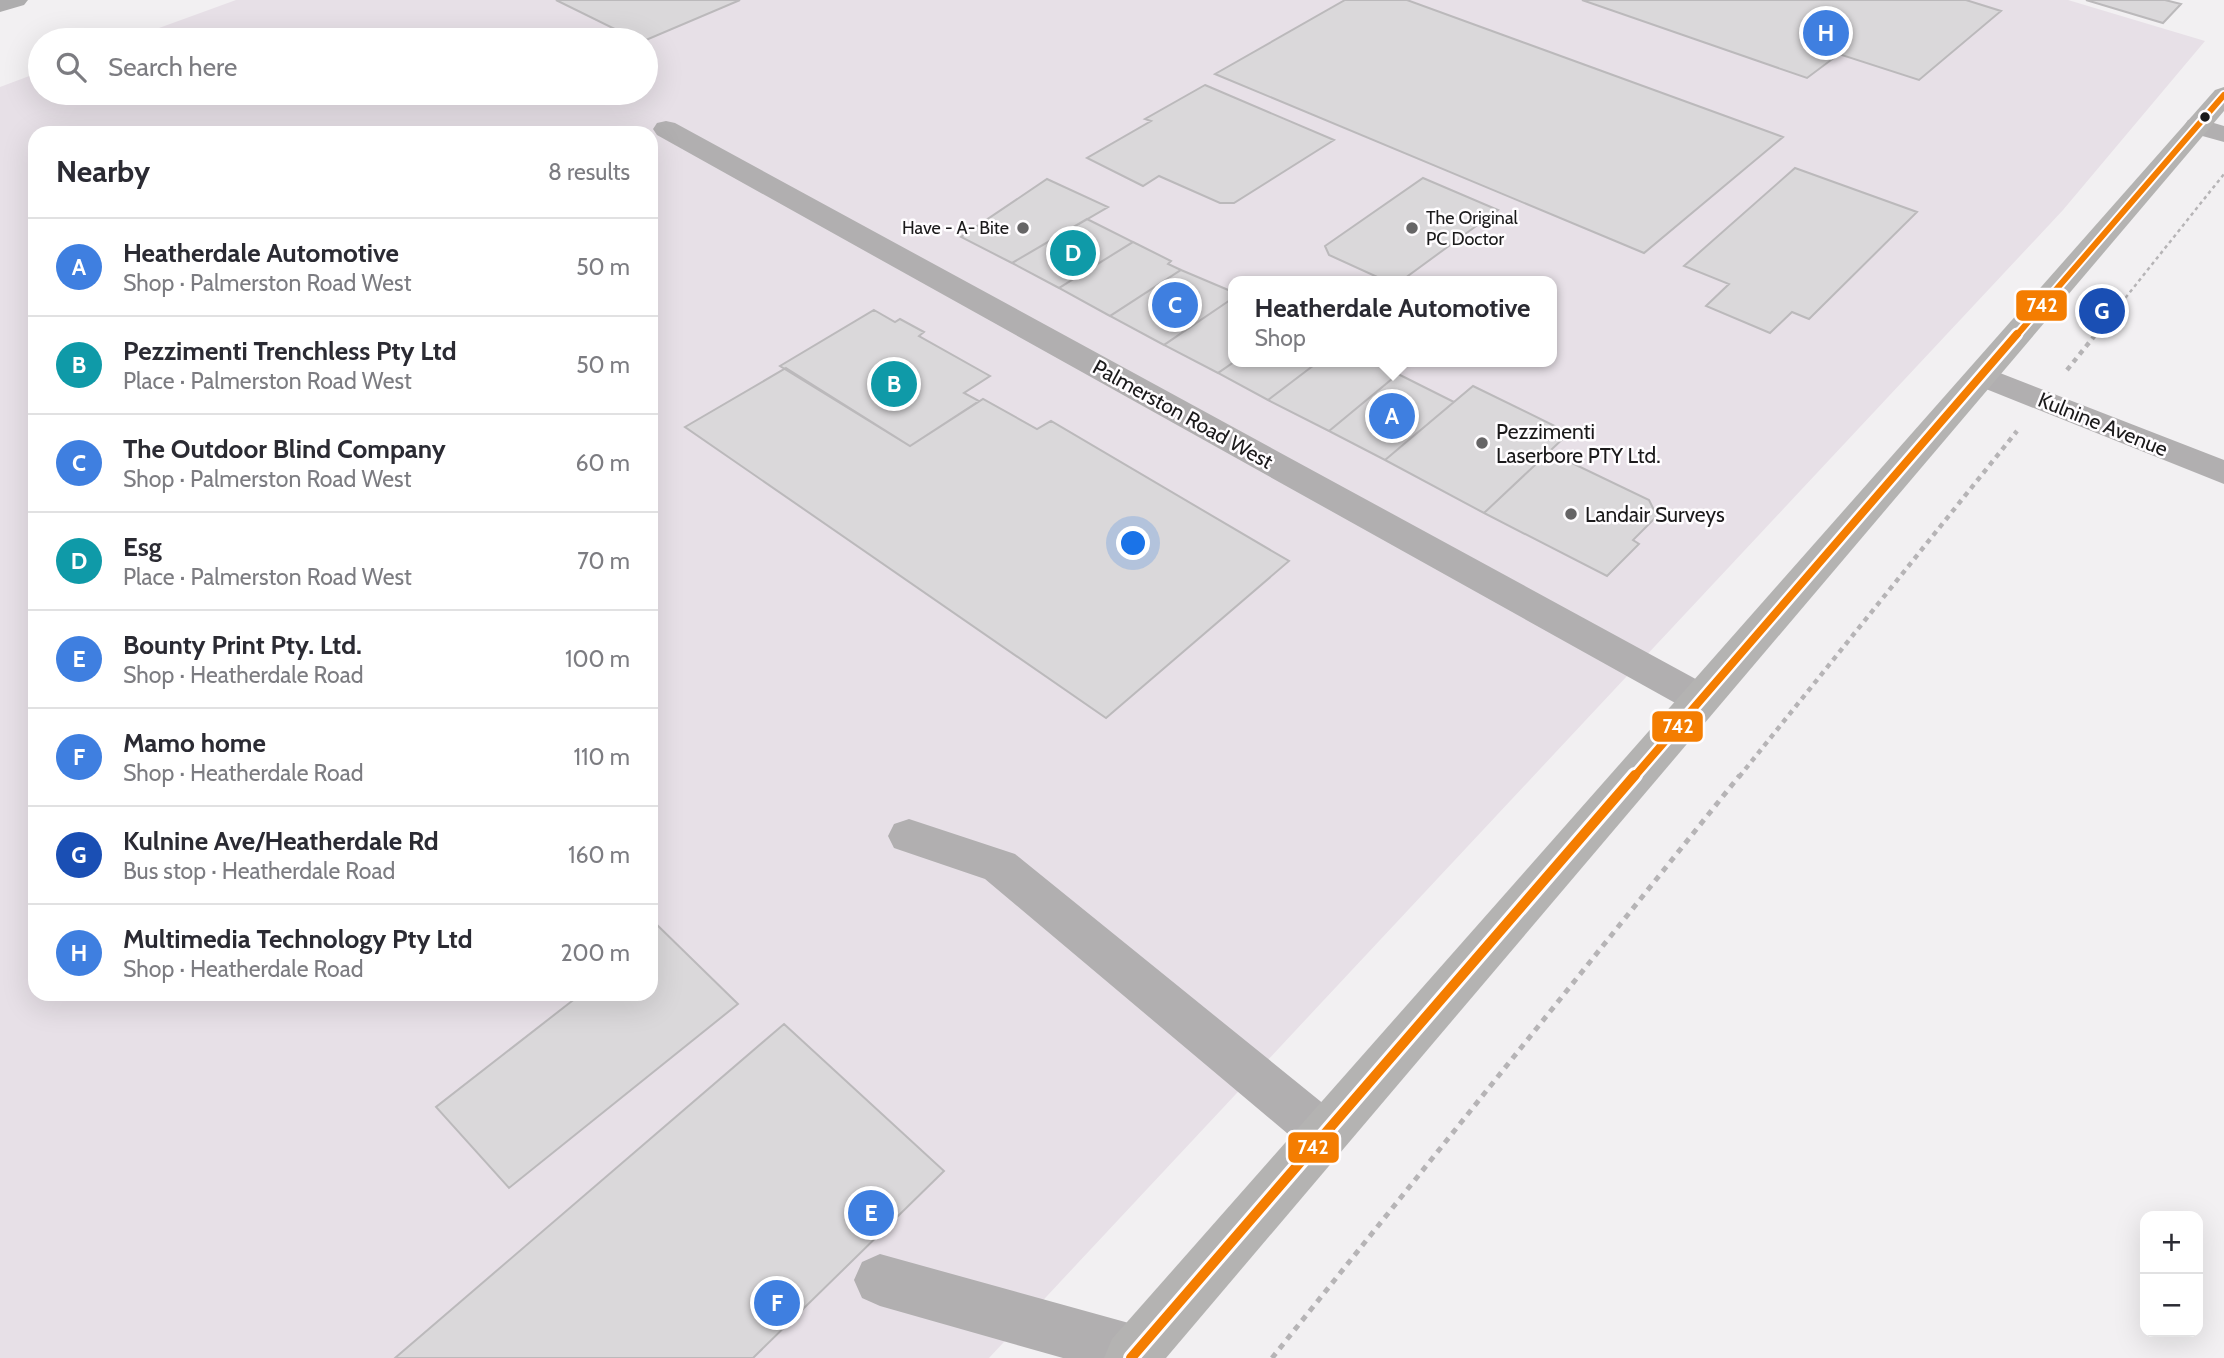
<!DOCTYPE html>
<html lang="en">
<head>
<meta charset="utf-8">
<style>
  body { margin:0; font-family:Cabin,sans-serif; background:#f2f2f3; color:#2b2b33 }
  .controls { position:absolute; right:21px; bottom:21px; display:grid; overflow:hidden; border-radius:14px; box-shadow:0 7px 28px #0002 }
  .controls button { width:63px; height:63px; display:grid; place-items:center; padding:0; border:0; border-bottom:2px solid #e1e1e2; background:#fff; color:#2b2b33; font:35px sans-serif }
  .you { position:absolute; left:1134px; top:544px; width:24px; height:24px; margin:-18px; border:5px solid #fff; border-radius:50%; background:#1a73e8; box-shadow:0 0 0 10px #1a73e833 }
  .badge { display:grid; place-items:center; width:46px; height:46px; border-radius:50%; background:#b45309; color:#fff; font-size:23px; font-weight:700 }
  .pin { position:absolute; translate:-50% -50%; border:4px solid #fff; box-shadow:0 2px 7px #0006 }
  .popup { position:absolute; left:1228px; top:276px; width:329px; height:91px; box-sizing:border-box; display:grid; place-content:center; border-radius:14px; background:#fff; filter:drop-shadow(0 2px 5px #0005); font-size:23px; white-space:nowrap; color:#7c7c81 }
  .popup b { font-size:26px; color:#2b2b33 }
  .popup::after { content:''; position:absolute; left:50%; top:100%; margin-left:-14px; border:14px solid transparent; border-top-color:#fff }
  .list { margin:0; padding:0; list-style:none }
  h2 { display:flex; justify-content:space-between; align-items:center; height:91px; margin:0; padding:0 28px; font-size:30px }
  h2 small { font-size:23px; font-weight:400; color:#7c7c81 }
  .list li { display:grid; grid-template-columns:46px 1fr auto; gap:21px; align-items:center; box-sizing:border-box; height:98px; padding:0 28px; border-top:2px solid #e1e1e2 }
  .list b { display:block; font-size:26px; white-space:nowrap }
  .list p { margin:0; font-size:23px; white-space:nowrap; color:#7c7c81 }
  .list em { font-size:23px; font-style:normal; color:#7c7c81 }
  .icon { flex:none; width:38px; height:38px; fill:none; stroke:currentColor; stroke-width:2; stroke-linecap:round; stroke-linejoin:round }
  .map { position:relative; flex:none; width:2224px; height:1358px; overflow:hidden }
  .search { position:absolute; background:#fff; box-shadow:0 7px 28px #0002; left:28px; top:28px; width:630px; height:77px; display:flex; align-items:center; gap:18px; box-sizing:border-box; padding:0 24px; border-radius:38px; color:#7c7c81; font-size:26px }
  .panel { position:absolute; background:#fff; box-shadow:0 7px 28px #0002; left:28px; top:126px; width:630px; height:875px; border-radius:21px }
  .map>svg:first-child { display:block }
</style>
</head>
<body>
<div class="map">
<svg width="2224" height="1358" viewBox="0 0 2224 1358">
  <rect width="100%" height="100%" fill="#f2f0f2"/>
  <path fill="#e7e0e7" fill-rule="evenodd" d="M236,0H2068L2205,41L2063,210L989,1358H0V87L40,72V93H646V40H126ZM35,133H651V994H35ZM1233,281H1551V362H1233Z"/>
  <path fill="#dad8da" stroke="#bbb9bb" stroke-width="2" d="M556,0H740L646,40H637Z
    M1345,0H1407L1783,137L1644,253L1215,74Z
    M1582,0H1966L2001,11L1919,80L1839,54L1807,78Z
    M2086,0H2165L2181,4L2163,23Z
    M1205,85L1334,140L1234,203H1220L1159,176L1143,186L1087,158L1151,121L1145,119Z
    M1795,168L1917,212L1809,319L1792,312L1770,333L1706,306L1729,284L1684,266Z
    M1423,178L1498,210L1401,281H1386L1329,255L1325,246Z
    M1047,179L1108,207L1012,263L961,237Z
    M1087,219L1133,242L1059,288L1012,263Z
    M1133,242L1171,261L1168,264L1181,270L1110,316L1059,288Z
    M1181,270L1233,292V298L1164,345L1110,316Z
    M1233,298L1234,362L1218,373L1164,345Z
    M874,310L895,322L900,319L924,332L919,336L990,376L964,393L979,401L910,446L780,366Z
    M1234,362H1318L1268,400L1218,373Z
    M1318,362H1374L1398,374L1329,431L1268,400Z
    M786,368L910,446L983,399L1037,429L1051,421L1289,561L1106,718L685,427Z
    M1398,374L1454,402L1385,460L1329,431Z
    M1473,386L1569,433L1484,513L1385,460Z
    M1549,452L1649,500L1657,516L1633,540L1639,544L1607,576L1484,513Z
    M652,920L738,1004L509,1188L436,1107L581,994H651Z
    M784,1024L944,1171L753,1358H395Z"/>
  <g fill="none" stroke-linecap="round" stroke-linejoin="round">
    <path stroke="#b6b4b6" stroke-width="2.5" stroke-dasharray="3.5 3.5" stroke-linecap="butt" d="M2095,336L2224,174"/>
    <path stroke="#b6b4b6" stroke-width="4.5" stroke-dasharray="5 5" stroke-linecap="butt" d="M2067,370L2096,334
      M1739,777L2017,431"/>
    <path stroke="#b6b4b6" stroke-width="5" stroke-dasharray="6 6" stroke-linecap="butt" d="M1272,1358L1740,775"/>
    <path fill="#b1afb0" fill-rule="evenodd" d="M2197,118L2224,126V142L2188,132L2184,126L2188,120Z
      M666,121L675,123L1714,689L1719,699L1714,709L1700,714L1686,709L657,135L653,129L657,123Z
      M1982,366L2224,460V484L1971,383L1966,376L1971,369Z
      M909,819L1015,854L1341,1118L1348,1134L1341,1150L1324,1157L1307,1150L985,879L894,848L888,836L894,824Z
      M880,1254L1136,1325L1155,1333L1163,1352L1160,1358H1063L880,1306L862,1298L854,1280L862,1262Z"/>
    <path fill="#b4b3b2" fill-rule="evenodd" d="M2224,87V111L1166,1358H1104L1112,1339L2215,90Z"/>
    <path fill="#aeadae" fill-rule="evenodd" d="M0,0H28L24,5L0,12Z"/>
    <defs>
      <path id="bus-1-far2" d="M2016,336L2224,95"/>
      <path id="bus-1-far1" d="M1634,777L2017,334"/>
      <path id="bus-1" d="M1131,1358L1635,775"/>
    </defs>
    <use href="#bus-1-far2" stroke="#fffdff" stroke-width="10"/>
    <use href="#bus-1-far1" stroke="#fffdff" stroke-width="13"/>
    <use href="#bus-1" stroke="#fffdff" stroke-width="16"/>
    <use href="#bus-1-far2" stroke="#f47d01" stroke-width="6"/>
    <use href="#bus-1-far1" stroke="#f47d01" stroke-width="8"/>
    <use href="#bus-1" stroke="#f47d01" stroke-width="10"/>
  </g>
  <circle fill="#1b1a1b" stroke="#fffdff" stroke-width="2.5" cx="2205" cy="117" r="6"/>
  <g fill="#666566" stroke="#fffdff" stroke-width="2.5">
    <circle cx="1023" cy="228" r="7"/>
    <circle cx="1412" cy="228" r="7"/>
    <circle cx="1482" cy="443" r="7"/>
    <circle cx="1571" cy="514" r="7"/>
  </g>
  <g text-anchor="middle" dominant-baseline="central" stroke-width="5" stroke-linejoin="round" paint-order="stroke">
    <g font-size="18" fill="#1b1a1b" stroke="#fffdff" text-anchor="start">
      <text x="1426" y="218">The Original<tspan x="1426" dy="21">PC Doctor</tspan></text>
      <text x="1009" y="228" text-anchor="end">Have - A- Bite</text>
    </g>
    <g font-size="21" fill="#1b1a1b" stroke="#fffdff">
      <text transform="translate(1183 414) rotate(29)">Palmerston Road West</text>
      <text transform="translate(2103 424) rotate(22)">Kulnine Avenue</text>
    </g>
    <g font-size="21" fill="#1b1a1b" stroke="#fffdff" text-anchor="start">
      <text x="1496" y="431">Pezzimenti<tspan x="1496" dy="24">Laserbore PTY Ltd.</tspan></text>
      <text x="1585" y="514">Landair Surveys</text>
    </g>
  </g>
  <g stroke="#fffdff" stroke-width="2.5">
    <rect x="2015" y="289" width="53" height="33" rx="7" fill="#f47d01"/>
    <rect x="1651" y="710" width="53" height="33" rx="7" fill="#f47d01"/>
    <rect x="1287" y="1131" width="53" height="33" rx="7" fill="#f47d01"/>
  </g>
  <g font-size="19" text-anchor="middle" font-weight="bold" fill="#fff">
    <text x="2042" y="312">742</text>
    <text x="1678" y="733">742</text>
    <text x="1313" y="1154">742</text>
  </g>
</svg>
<div class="controls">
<button>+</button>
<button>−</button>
</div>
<div class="you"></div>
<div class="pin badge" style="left:1392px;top:416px;background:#3f7fe0">A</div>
<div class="popup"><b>Heatherdale Automotive</b>Shop</div>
<div class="pin badge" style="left:894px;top:384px;background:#0f9aa8">B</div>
<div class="pin badge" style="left:1175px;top:305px;background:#3f7fe0">C</div>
<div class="pin badge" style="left:1073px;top:253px;background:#0f9aa8">D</div>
<div class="pin badge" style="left:871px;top:1213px;background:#3f7fe0">E</div>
<div class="pin badge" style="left:777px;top:1303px;background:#3f7fe0">F</div>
<div class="pin badge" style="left:2102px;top:311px;background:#1a4fb4">G</div>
<div class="pin badge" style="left:1826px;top:33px;background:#3f7fe0">H</div>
<div class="search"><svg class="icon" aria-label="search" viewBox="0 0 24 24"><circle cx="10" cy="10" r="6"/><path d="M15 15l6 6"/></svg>Search here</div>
<section class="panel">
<h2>Nearby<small>8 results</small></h2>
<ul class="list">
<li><span class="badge" style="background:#3f7fe0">A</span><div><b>Heatherdale Automotive</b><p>Shop · Palmerston Road West</p></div><em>50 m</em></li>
<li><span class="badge" style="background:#0f9aa8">B</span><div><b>Pezzimenti Trenchless Pty Ltd</b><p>Place · Palmerston Road West</p></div><em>50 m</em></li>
<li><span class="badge" style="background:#3f7fe0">C</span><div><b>The Outdoor Blind Company</b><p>Shop · Palmerston Road West</p></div><em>60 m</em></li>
<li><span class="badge" style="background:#0f9aa8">D</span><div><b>Esg</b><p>Place · Palmerston Road West</p></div><em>70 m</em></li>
<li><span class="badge" style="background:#3f7fe0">E</span><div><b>Bounty Print Pty. Ltd.</b><p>Shop · Heatherdale Road</p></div><em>100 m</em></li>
<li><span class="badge" style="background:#3f7fe0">F</span><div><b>Mamo home</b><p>Shop · Heatherdale Road</p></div><em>110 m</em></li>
<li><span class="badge" style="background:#1a4fb4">G</span><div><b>Kulnine Ave/Heatherdale Rd</b><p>Bus stop · Heatherdale Road</p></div><em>160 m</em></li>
<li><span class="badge" style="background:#3f7fe0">H</span><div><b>Multimedia Technology Pty Ltd</b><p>Shop · Heatherdale Road</p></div><em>200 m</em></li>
</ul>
</section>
</div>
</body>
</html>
